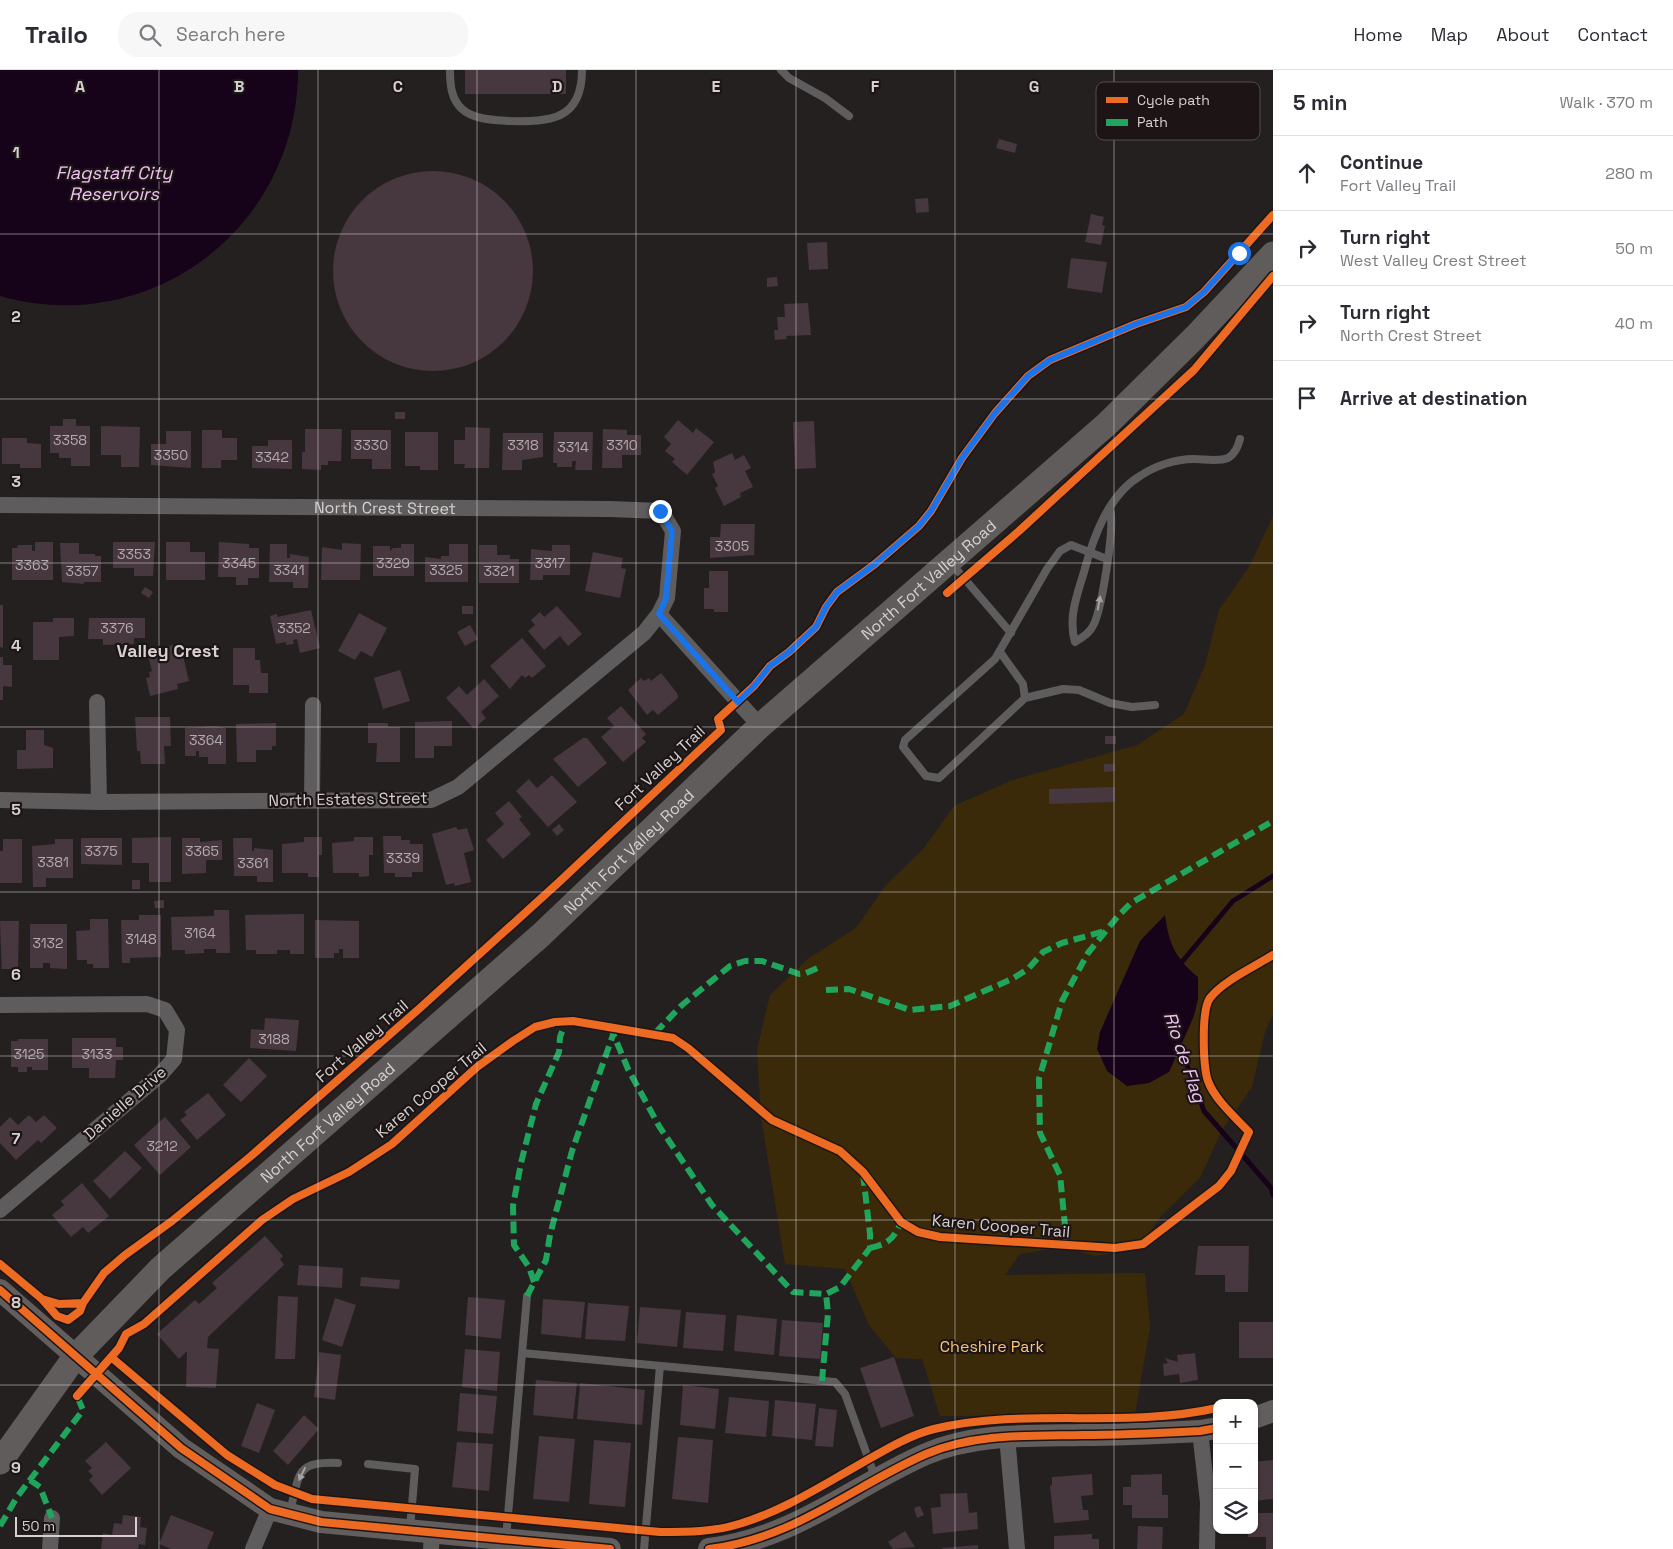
<!DOCTYPE html>
<html lang="en">
<head>
<meta charset="utf-8">
<style>
  body { margin:0; font-family:"Space Grotesk",sans-serif; background:#f7f7f7; color:#2b2b33 }
  .controls { position:absolute; right:15px; bottom:15px; display:grid; overflow:hidden; border-radius:10px; box-shadow:0 1px 4px #0004 }
  .controls button { width:45px; height:45px; display:grid; place-items:center; padding:0; border:0; border-bottom:1px solid #e1e1e2; background:#fff; color:#2b2b33; font:25px sans-serif }
  .scale { position:absolute; left:15px; bottom:12px; width:122px; box-sizing:border-box; padding-left:5px; border:2px solid #d6d1d0; border-top:0; font-size:14px; line-height:18px; white-space:nowrap; color:#d6d1d0; -webkit-text-stroke:4px #1d1515; paint-order:stroke }
  .stop { position:absolute; width:15px; height:15px; margin:-11px; border:4px solid #1a73e8; border-radius:50%; background:#fff }
  .stop.end { background:#1a73e8; border-color:#fff; box-shadow:0 1px 5px #0008 }
  .list { margin:0; padding:0; list-style:none }
  h2 { display:flex; justify-content:space-between; align-items:center; height:65px; margin:0; padding:0 20px; font-size:21px }
  h2 small { font-size:16px; font-weight:400; color:#7c7c81 }
  .list li { display:grid; grid-template-columns:32px 1fr auto; gap:15px; align-items:center; box-sizing:border-box; height:75px; padding:0 20px; border-top:1px solid #e1e1e2 }
  .list b { display:block; font-size:19px; white-space:nowrap }
  .list p { margin:0; font-size:16px; white-space:nowrap; color:#7c7c81 }
  .list em { font-size:16px; font-style:normal; color:#7c7c81 }
  .icon { flex:none; width:28px; height:28px; fill:none; stroke:currentColor; stroke-width:2; stroke-linecap:round; stroke-linejoin:round }
  .map { position:relative; flex:none; width:1273px; height:1479px; overflow:hidden }
  header { display:flex; align-items:center; gap:30px; box-sizing:border-box; height:70px; padding:0 25px; background:#fff; border-bottom:1px solid #e1e1e2 }
  header strong { font-size:24px }
  nav { display:flex; gap:28px; margin-inline-start:auto; font-size:18px }
  .search { width:350px; height:45px; background:#f7f7f7; display:flex; align-items:center; gap:12px; box-sizing:border-box; padding:0 18px; border-radius:20px; color:#7c7c81; font-size:19px }
  main { display:flex }
  aside { flex:1; background:#fff }
  .map>svg:first-child { display:block }
</style>
</head>
<body>
<header>
<strong>Trailo</strong>
<div class="search"><svg class="icon" aria-label="search" viewBox="0 0 24 24"><circle cx="10" cy="10" r="6"/><path d="M15 15l6 6"/></svg>Search here</div>
<nav><a>Home</a><a>Map</a><a>About</a><a>Contact</a></nav>
</header>
<main>
<div class="map">
<svg width="1273" height="1479" viewBox="0 0 1273 1479">
  <rect width="100%" height="100%" fill="#252020"/>
  <path fill="#3b2a0a" d="M1273,446V944L1265,962L1252,1017L1222,1060L1200,1108L1162,1145L1138,1179L1095,1186L1063,1177L1020,1184L1005,1205L1145,1203L1150,1257L1135,1345L940,1346L922,1289L896,1288L869,1255L845,1199L785,1194L761,1047L757,980L770,925L809,888L856,858L886,815L924,778L954,736L1010,711L1137,675L1184,644L1205,595L1219,540L1249,497Z"/>
  <path fill="#16031a" d="M0,0H298C298,157 151,269 0,226Z
    M1165,845C1169,874 1175,888 1198,907V929L1194,946L1169,1002L1149,1013L1127,1016L1107,1001L1097,979L1100,962L1140,871Z"/>
  <g fill="none" stroke-linecap="round" stroke-linejoin="round">
    <path stroke="#16031a" stroke-width="5" d="M1179,899L1181,893L1233,831L1273,806
      M1178,971L1204,1041L1271,1118L1273,1125"/>
  </g>
  <path fill="#47373e" d="M465,0H566V24H465Z
    M999,69L1017,74L1015,83L996,78Z
    M333 201a100 100 0 1 1 200 0a100 100 0 1 1-200 0Z
    M928,128L929,142L916,143L915,129Z
    M1091,144L1104,147L1102,155L1105,156L1101,175L1085,172Z
    M827,172L828,199L809,200L807,173Z
    M1071,188L1107,192L1102,223L1067,218Z
    M777,207L778,216L767,217V208Z
    M808,233L811,265L786,266L787,269L775,270L774,260H778L777,247H785L784,234Z
    M395,342H405V349H395Z
    M63,349H76V356H90V396H71V388H59V383H50V356H63Z
    M678,350L693,363L696,358L714,372L687,405L672,392L675,389L665,381L671,374L664,367Z
    M814,351L816,398L795,399L793,352Z
    M101,356L140,357L139,397H121V385H101Z
    M465,357L490,358L489,398H464L465,394H454V370H465Z
    M305,359H342L341,391H328V395H321V400L302,399V382H305Z
    M603,359L627,360V365H641V385H622V398H602Z
    M202,360H222V368H237V390H221V398H202Z
    M351,360H391V399H372V389H351Z
    M166,361H191V398L151,395V374H166Z
    M405,362H438V400H420V396H405Z
    M554,362H593L592,400H575L576,391H572V397H557V393H553Z
    M503,363H543V387L522,390V400H502Z
    M2,368H27V373L41,374V398H20V394H2Z
    M268,370H292V399L252,398V376H268Z
    M732,383L735,390L744,385L751,398L745,401L753,417L740,423L741,427L724,436L715,418L718,416L712,404L715,402L713,392Z
    M721,454H755L754,485L710,488V467H720Z
    M35,472H53V510H12V478H17L18,475H32V481H35Z
    M113,472H155L153,506H134V498H113Z
    M166,472H190V482H205V510H166Z
    M219,472L249,474V478H259V508H248V515H236V507H218Z
    M60,473H79V484H95V486H101V512H84V514L62,512Z
    M342,473L361,474L360,510H321L322,477L342,480Z
    M270,474H287V488H290V484L309,487L308,518H293V512H269Z
    M401,474H414V506H373V476H390V481L393,478H401Z
    M449,474H468V512H425V487L441,489V486H449Z
    M479,475H497V485H510V489H519V513H479Z
    M552,475H570V505H543V510H530L531,479L552,481Z
    M593,482L623,488L621,498L626,499L620,528L585,521Z
    M709,501H728V542H714V539H704V518H709Z
    M145,517L153,522L149,528L141,523Z
    M0,535H3V578L0,577Z
    M462,536H473V544H462Z
    M557,536L582,564L568,576L560,566L544,580L528,561L535,555L531,550L540,542L544,547Z
    M311,540L320,578L300,583L297,569L293,570L294,574L286,575V572L276,574L270,546L277,544V547Z
    M359,543L387,558L372,587L361,581L355,590L338,581Z
    M53,548H74V566L59,567V590H33V552H53Z
    M89,548H145V568H134V574L103,575V569H88Z
    M470,555L478,569L465,576L457,562Z
    M522,568L546,596L532,608L529,605L525,608L522,605L510,619L490,596Z
    M180,573L189,611L177,614L178,619L150,626L146,608L150,607L149,602L152,601L147,582Z
    M233,578H255V590H260L261,603H268V623H249V615H233Z
    M0,587H3V595H12V617L3,616V630H0Z
    M400,600L410,631L383,639L374,608Z
    M661,603L677,623L678,628L658,645L653,640L647,645L628,620L641,608L644,611L649,608L651,611Z
    M484,609L499,626L481,642L486,648L474,659L446,628L459,616L467,625Z
    M621,636L646,664L642,668L646,672L623,692L601,667L614,656L607,648Z
    M135,647H170L171,676H164L165,694H141L140,681H137Z
    M452,651V676H434V688H415V652Z
    M276,653V676H272V680H256V692H237L236,654Z
    M368,653H388V657H400V692H376L377,673H368Z
    M214,656L226,658V694H208V687H199V681H196V686H185V658Z
    M26,660H44V675L53,678V698L17,699V680H26Z
    M1105,666H1116V674H1105Z
    M583,668H587L607,693L578,717L553,689Z
    M1104,694H1115V701L1104,702Z
    M552,705L577,732L548,757L516,721L529,709L537,718Z
    M1115,717V732L1049,734V719Z
    M509,731L522,747L519,749L531,764L503,789L486,770L504,754L495,743Z
    M559,754L564,760L557,766L552,760Z
    M456,757L458,760L467,758L474,780L464,783L471,812L455,816L454,813L446,815L432,764Z
    M383,766H401V770H410V774H423V802H412V807H395V803H384Z
    M171,767V812H149V793H132V768Z
    M304,767H322V785H319V807H308V803H282V774L304,772Z
    M354,767H373V785H369V806L359,807V803H333L332,773L354,771Z
    M81,768H122V795L81,794Z
    M182,768H200V772L222,770V790H206V803L182,804Z
    M233,768H252V781H254V778L273,780V812H257V806H234Z
    M3,769H22V813H0V781H3Z
    M55,769H73V808H46V817H33L32,776L55,774Z
    M132,810H140V819H132Z
    M164,830V838H155L154,831Z
    M214,840H229L230,883H216V879H204V883L185,884V880H172L171,847L214,846Z
    M304,844V884H290V880H277V884H256V880H246L245,845Z
    M139,845H161V887L130,888V893H122L121,850H139Z
    M90,849H108L109,898H93V894H87V890H77L76,861L90,860Z
    M315,850L359,851V888H343V879H339V883H334V888H315Z
    M0,851H19L18,899H2V907Z
    M30,854H67V899L50,898V893H43V898H30Z
    M265,948L299,950L296,981L250,978L251,959L264,960Z
    M72,968H116V977H123V990H116L115,1008H89V998H72Z
    M18,969H48V1000H32V997H27V1002H18V997H11V971H18Z
    M249,988L267,1006L241,1032L223,1015Z
    M208,1023L226,1045L197,1070L180,1050L187,1045L184,1042Z
    M29,1045L36,1052L44,1045L57,1058L41,1073L38,1070L16,1090L0,1073V1057L10,1047L18,1055Z
    M165,1047L191,1077L160,1105L134,1075Z
    M125,1081L142,1098L110,1129L93,1111Z
    M82,1113L109,1146L88,1163L83,1157L71,1167L52,1145L64,1135L61,1131Z
    M265,1166L283,1186L280,1189L284,1195L208,1267L207,1278L219,1279L216,1318L186,1317L187,1281L179,1289L157,1264L195,1230L199,1234L217,1218L212,1213Z
    M1198,1176H1249L1248,1222H1225V1205H1195Z
    M299,1195L343,1198L342,1218L297,1215Z
    M361,1207L400,1210L399,1219L360,1216Z
    M278,1226L298,1227L295,1289H275Z
    M468,1227L505,1230L501,1269L465,1265Z
    M335,1228L356,1235L342,1277L322,1270Z
    M543,1229L585,1232L581,1268L541,1264Z
    M588,1233L629,1236L625,1271L585,1269Z
    M640,1237L681,1240L677,1277L637,1273Z
    M686,1242L726,1245L723,1281L683,1278Z
    M737,1245L777,1249L774,1285L734,1281Z
    M782,1250L823,1253L820,1289L779,1286Z
    M1239,1252H1273V1288H1239Z
    M465,1279L500,1282L497,1321L462,1317Z
    M319,1282L341,1285L335,1330L314,1327Z
    M1195,1283L1198,1310L1180,1313L1179,1304L1164,1306L1163,1294L1168,1293L1165,1288L1178,1292L1177,1285Z
    M894,1287L914,1346L881,1358L860,1298Z
    M536,1310L577,1313L573,1349L533,1345Z
    M580,1313L645,1320L642,1355L577,1349Z
    M683,1315L719,1319L715,1359L680,1355Z
    M460,1323L497,1326L493,1364L457,1361Z
    M729,1327L769,1331L766,1367L725,1363Z
    M775,1330L816,1334L812,1370L772,1366Z
    M257,1333L275,1340L259,1383L241,1376Z
    M819,1338L837,1340L833,1377L815,1376Z
    M304,1345L319,1359L288,1395L273,1381Z
    M539,1366L575,1369L569,1432L533,1429Z
    M678,1367L713,1370L708,1433L672,1429Z
    M594,1370L631,1373L625,1437L589,1434Z
    M106,1372L131,1398L102,1425L89,1410L93,1406L88,1401L92,1398L85,1391Z
    M457,1372L493,1374L489,1421L452,1417Z
    M1273,1390V1429L1254,1431V1392Z
    M1092,1404L1093,1425L1081,1426L1083,1440H1088L1089,1450L1054,1453L1050,1416L1052,1415V1407Z
    M1162,1404V1425H1168V1448H1132V1435H1123V1417H1131V1405Z
    M967,1423L969,1443L977,1442L978,1459L933,1464L931,1438L941,1437L940,1424Z
    M920,1436L924,1445L917,1448L914,1438Z
    M1254,1443H1273V1479H1266V1467H1248V1460H1254Z
    M123,1445L141,1447L140,1457L147,1458L145,1475L139,1474L138,1479H101L103,1463L112,1465L114,1453L122,1454Z
    M171,1445L214,1462L207,1479H171L159,1474Z
    M1138,1456L1163,1457L1162,1479H1137Z
    M905,1461L915,1477L893,1479L888,1472Z
    M1092,1464V1469H1099V1479H1054V1466Z
    M978,1475V1479H942V1478Z"/>
  <g fill="none" stroke-linecap="round" stroke-linejoin="round">
    <path stroke="#5e5c5c" stroke-width="8" d="M450,0C450,14 451,29 462,39C474,50 495,50 510,51C550,52 582,50 582,0
      M781,0L789,8L825,28L849,46
      M1110,440C1115,458 1102,536 1094,554C1090,563 1083,567 1075,572C1068,548 1077,525 1084,502C1093,468 1108,425 1140,406C1155,396 1175,389 1194,389C1204,389 1218,392 1228,388C1235,384 1238,377 1240,369
      M951,493L1011,563
      M1000,582L1023,614L1025,628L939,708L926,706L903,677L905,670L995,589L1047,499L1060,481L1071,475L1107,489
      M1025,628L1063,619L1079,620L1110,633L1132,637L1155,635
      M522,1283L835,1312L845,1324L875,1407
      M368,1394L415,1399L410,1459
      M290,1441C300,1405 294,1391 338,1393
      M506,1468L527,1226
      M644,1479L660,1296"/>
    <g stroke="#5e5c5c" stroke-width="16">
      <path id="s1" d="M0,435L610,439L661,441L673,461L667,528L659,544L644,563L458,717L431,730L99,732L0,730"/>
      <path d="M659,544L760,656"/>
      <path d="M97,632L99,732"/>
      <path d="M312,730L313,635"/>
      <path d="M0,935L147,934L165,940L177,960L174,989L160,1005L0,1140"/>
      <path d="M1200,1361L1208,1432L1207,1479"/>
      <path d="M1007,1366L1017,1479"/>
      <path d="M50,1479L52,1448"/>
      <path d="M253,1479L270,1439"/>
      <path d="M431,1479L432,1463"/>
    </g>
    <path stroke="#615e5d" stroke-width="22" d="M0,1220L181,1378L270,1439L321,1452L610,1479
      M1254,1348L1273,1341
      M709,1479C796,1468 851,1417 926,1384C975,1363 1031,1366 1083,1365C1122,1365 1161,1363 1200,1361L1217,1358"/>
    <path stroke="#605c5c" stroke-width="25" id="s2" d="M0,1392L75,1287L160,1199L541,865L760,656L1107,354L1195,267L1273,184"/>
    <path stroke="#20a55d" stroke-width="6" stroke-dasharray="12 6" stroke-linecap="butt" d="M826,920L849,919L910,940L950,936L1012,909L1028,899L1043,882L1062,873L1105,861
      M610,956L628,999L659,1056L712,1135L793,1222L826,1224L840,1217L870,1178V1164L863,1104
      M655,963L682,935L730,896L745,891H762L799,904L806,903L820,897
      M1067,1176L1060,1105L1040,1063L1039,1009L1062,931L1088,883L1118,846L1131,833L1273,751
      M870,1178C888,1174 894,1169 901,1152
      M534,1212L529,1197L514,1175L513,1136L521,1093L536,1034L559,982L560,967L566,951
      M527,1226L546,1190L550,1165L572,1081L613,965
      M822,1311L828,1243L826,1224
      M30,1410L40,1417L52,1448
      M0,1456L17,1427L83,1340L77,1326"/>
    <defs>
      <path id="cycleway" d="M947,523L1019,461L1194,300L1273,206
        M0,1194L42,1229L57,1246L68,1250L80,1241L83,1233L59,1234L42,1229
        M0,1220L181,1378L270,1439L321,1452L610,1479
        M83,1233L104,1203L125,1185L172,1151L251,1086L420,938L558,813L721,660L718,649L754,616L770,596L789,582L816,557L826,537L837,522L875,494L919,456L931,441L962,388L995,343L1028,306L1050,290L1136,254L1186,237L1204,222L1273,145
        M111,1287L227,1385L275,1415L312,1429L660,1462C687,1462 714,1462 739,1454C780,1442 818,1418 855,1397C880,1383 906,1366 934,1359C1026,1337 1124,1359 1217,1338
        M77,1326L119,1278L126,1264L144,1254L262,1150L293,1129L349,1102L392,1074L477,997L513,971L535,957L555,952L573,951L673,968L688,978L772,1050L840,1081L863,1102L901,1152L918,1162L940,1167L1115,1178L1143,1174L1219,1116L1231,1101L1249,1062C1235,1047 1215,1030 1208,1011C1203,996 1201,940 1210,928C1223,911 1254,897 1273,885
        M709,1479C796,1468 851,1417 926,1384C975,1363 1031,1366 1083,1365C1122,1365 1161,1363 1200,1361L1217,1358"/>
    </defs>
    <use href="#cycleway" stroke="#1d1515" stroke-width="11"/>
    <use href="#cycleway" stroke="#ed6a23" stroke-width="8"/>
  </g>
  <defs><path id="oneway-solid" d="M-6-.8H1V-3.2L6.5 0L1 3.2V.8H-6Z" transform="scale(1.25)"/></defs>
  <g fill="#a6a2a2">
    <use href="#oneway-solid" transform="translate(1099 533) rotate(-79)"/>
    <use href="#oneway-solid" transform="translate(302 1404) rotate(116)"/>
  </g>
  <g fill="none" stroke-linecap="round" stroke-linejoin="round">
    <path stroke="#1a73e8" stroke-width="6" d="M660,441L672,461L666,528L659,544L738,632L754,616L770,596L789,582L816,557L826,537L837,522L875,494L919,456L931,441L962,388L995,343L1028,306L1050,290L1136,254L1186,237L1204,222L1239,183"/>
  </g>
  <path fill="none" stroke="#d6d1d0" stroke-width="1" stroke-opacity="0.55" d="M159,0V1479M318,0V1479M477,0V1479M636,0V1479M796,0V1479M955,0V1479M1114,0V1479M0,164H1273M0,329H1273M0,493H1273M0,657H1273M0,822H1273M0,986H1273M0,1150H1273M0,1315H1273"/>
  <g text-anchor="middle" dominant-baseline="central" stroke-width="4.5" stroke-linejoin="round" paint-order="stroke">
    <g font-size="14" fill="#b2aaac">
      <text x="70" y="370">3358</text>
      <text x="371" y="375">3330</text>
      <text x="523" y="375">3318</text>
      <text x="622" y="375">3310</text>
      <text x="573" y="377">3314</text>
      <text x="171" y="385">3350</text>
      <text x="272" y="387">3342</text>
      <text x="732" y="476">3305</text>
      <text x="134" y="484">3353</text>
      <text x="239" y="493">3345</text>
      <text x="393" y="493">3329</text>
      <text x="550" y="493">3317</text>
      <text x="32" y="495">3363</text>
      <text x="289" y="500">3341</text>
      <text x="446" y="500">3325</text>
      <text x="82" y="501">3357</text>
      <text x="499" y="501">3321</text>
      <text x="117" y="558">3376</text>
      <text x="294" y="558">3352</text>
      <text x="206" y="670">3364</text>
      <text x="101" y="781">3375</text>
      <text x="202" y="781">3365</text>
      <text x="403" y="788">3339</text>
      <text x="53" y="792">3381</text>
      <text x="253" y="793">3361</text>
      <text x="200" y="863">3164</text>
      <text x="141" y="869">3148</text>
      <text x="48" y="873">3132</text>
      <text x="274" y="969">3188</text>
      <text x="29" y="984">3125</text>
      <text x="97" y="984">3133</text>
      <text x="162" y="1076">3212</text>
    </g>
    <g font-size="16" fill="#d6d1d0" stroke="#1d1515">
      <text stroke="none"><textPath href="#s1" startOffset="385">North Crest Street</textPath></text>
      <text stroke="none"><textPath href="#s2" startOffset="1284">North Fort Valley Road</textPath></text>
      <text transform="translate(660 698) rotate(-43)">Fort Valley Trail</text>
      <text transform="translate(348 729) rotate(-1)">North Estates Street</text>
      <text stroke="none"><textPath href="#s2" startOffset="879">North Fort Valley Road</textPath></text>
      <text transform="translate(362 971) rotate(-41)">Fort Valley Trail</text>
      <text transform="translate(431 1020) rotate(-40)">Karen Cooper Trail</text>
      <text transform="translate(125 1033) rotate(-41)">Danielle Drive</text>
      <text stroke="none"><textPath href="#s2" startOffset="474">North Fort Valley Road</textPath></text>
      <text transform="translate(1001 1156) rotate(5)">Karen Cooper Trail</text>
    </g>
    <g font-size="16" fill="#f9c673" stroke="#1d1515">
      <text x="992" y="1276">Cheshire Park</text>
    </g>
    <g font-size="18" font-style="italic" fill="#f1c2f7" stroke="#1d1515">
      <text x="114" y="102">Flagstaff City<tspan x="114" dy="21">Reservoirs</tspan></text>
      <text transform="translate(1185 987) rotate(71)">Rio de Flag</text>
    </g>
    <g font-size="18" font-weight="bold" fill="#d6d1d0" stroke="#1d1515">
      <text x="168" y="580">Valley Crest</text>
    </g>
  </g>
  <rect x="1096" y="12" width="164" height="58" rx="8" fill="#1d1515" stroke="#544d4d" stroke-width="1"/>
  <rect x="1106" y="27" width="22" height="6" fill="#ed6a23"/>
  <rect x="1106" y="49" width="22" height="7" fill="#20a55d"/>
  <g font-size="14" fill="#d6d1d0">
    <text x="1137" y="35">Cycle path</text>
    <text x="1137" y="57">Path</text>
  </g>
  <g font-size="16" text-anchor="middle" font-weight="bold" fill="#d6d1d0" stroke="#1d1515" stroke-width="4.5" stroke-linejoin="round" paint-order="stroke">
    <text x="80" y="22">A</text>
    <text x="239" y="22">B</text>
    <text x="398" y="22">C</text>
    <text x="557" y="22">D</text>
    <text x="716" y="22">E</text>
    <text x="875" y="22">F</text>
    <text x="1034" y="22">G</text>
    <text x="16" y="88">1</text>
    <text x="16" y="252">2</text>
    <text x="16" y="417">3</text>
    <text x="16" y="581">4</text>
    <text x="16" y="745">5</text>
    <text x="16" y="910">6</text>
    <text x="16" y="1074">7</text>
    <text x="16" y="1238">8</text>
    <text x="16" y="1403">9</text>
  </g>
</svg>
<div class="controls">
<button>+</button>
<button>−</button>
<button><svg class="icon" aria-label="layers" viewBox="0 0 24 24"><path d="M12 4l9 5-9 5-9-5zM3 14l9 5 9-5"/></svg></button>
</div>
<div class="scale">50 m</div>
<div class="stop" style="left:1239px;top:183px"></div>
<div class="stop end" style="left:660px;top:441px"></div>
</div>
<aside>
<h2>5 min<small>Walk · 370 m</small></h2>
<ul class="list">
<li><svg class="icon" aria-label="ahead" viewBox="0 0 24 24"><path d="M12 20V5M6 11l6-6 6 6"/></svg><div><b>Continue</b><p>Fort Valley Trail</p></div><em>280 m</em></li>
<li><svg class="icon" aria-label="right" viewBox="0 0 24 24"><path d="M7 20v-9h11M14 6l5 5-5 5"/></svg><div><b>Turn right</b><p>West Valley Crest Street</p></div><em>50 m</em></li>
<li><svg class="icon" aria-label="right" viewBox="0 0 24 24"><path d="M7 20v-9h11M14 6l5 5-5 5"/></svg><div><b>Turn right</b><p>North Crest Street</p></div><em>40 m</em></li>
<li><svg class="icon" aria-label="arrive" viewBox="0 0 24 24"><path d="M6 21V4h12l-3 4 3 4H6"/></svg><div><b>Arrive at destination</b></div></li>
</ul>
</aside>
</main>
</body>
</html>
